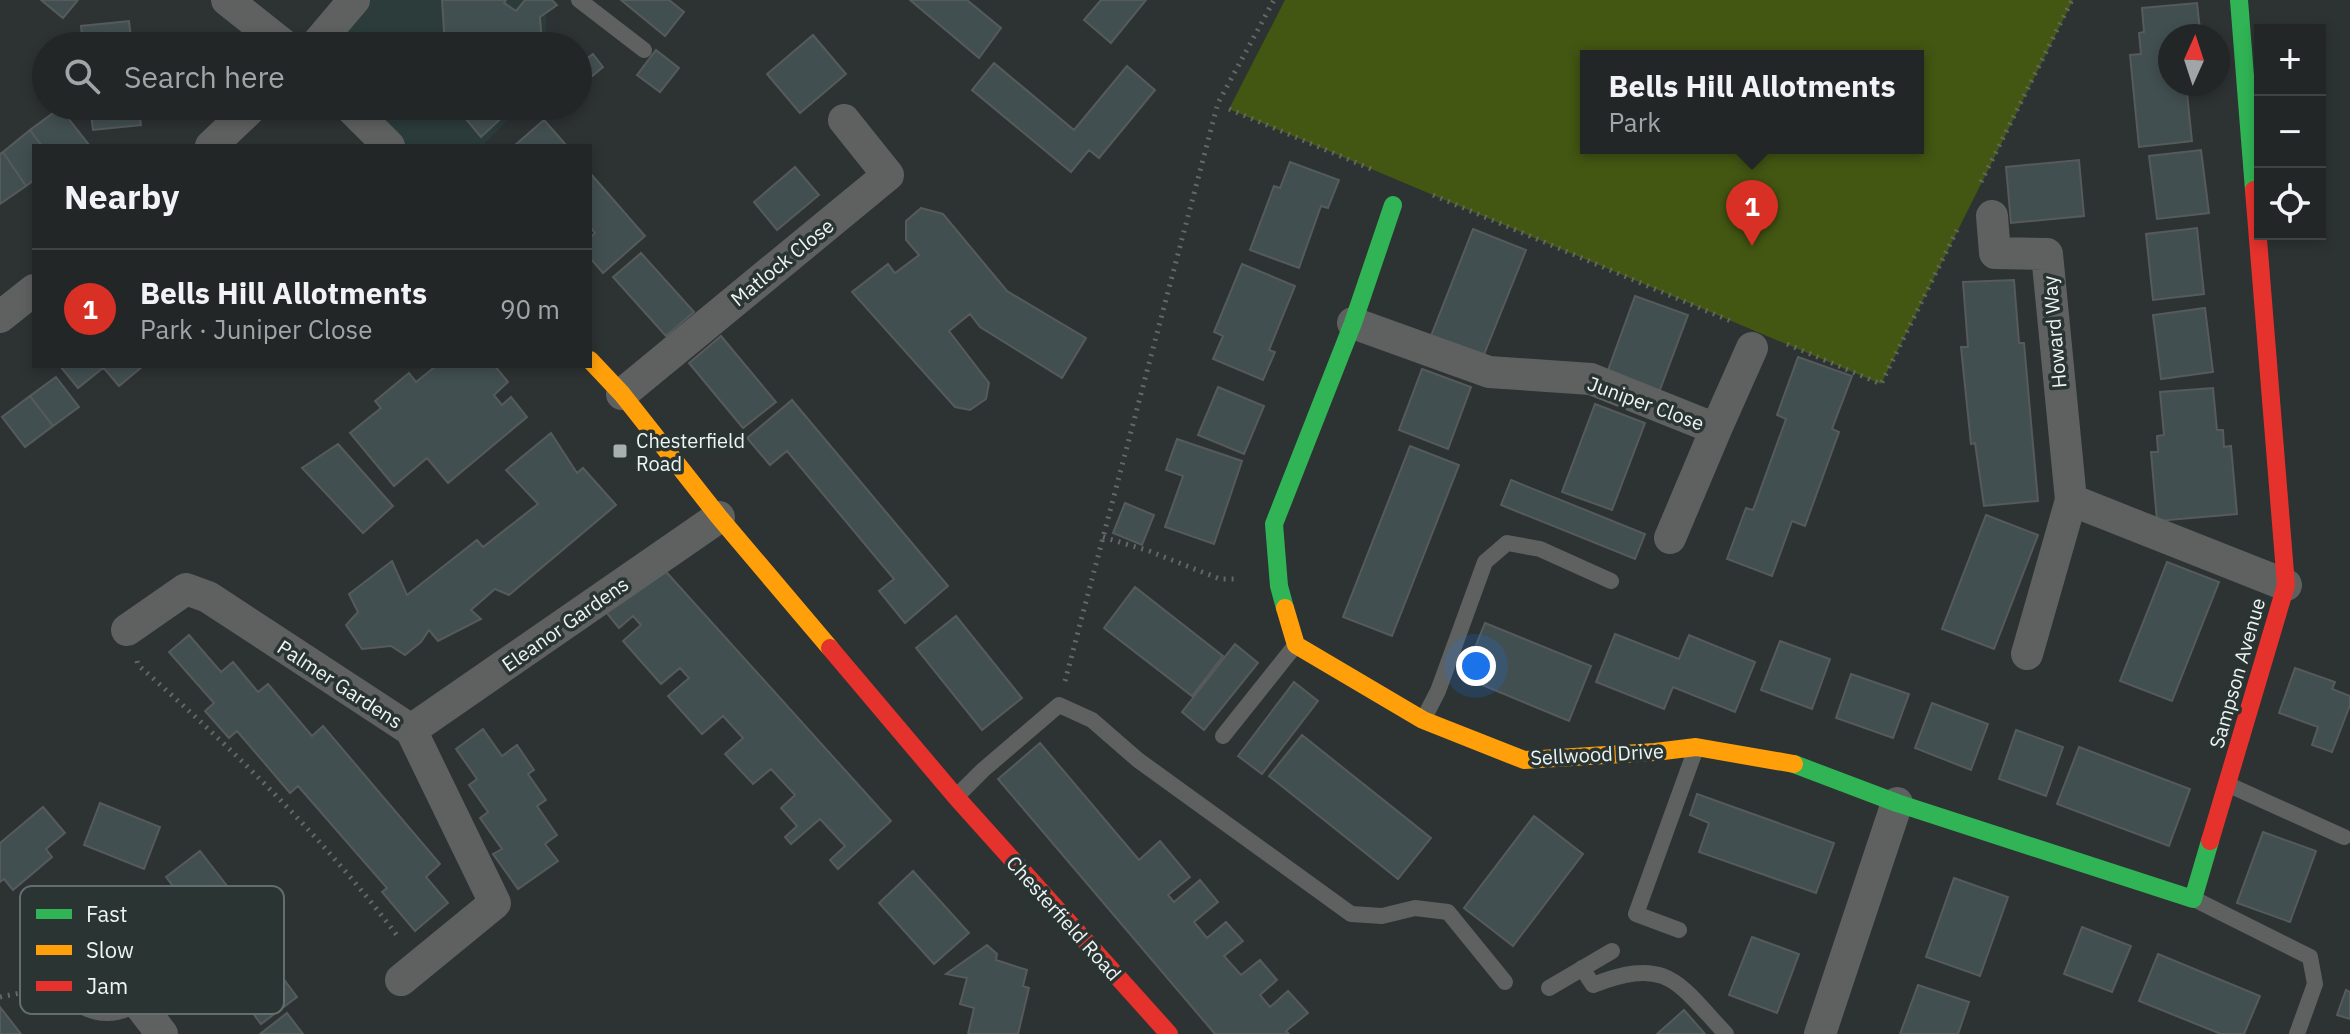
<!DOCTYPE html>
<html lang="en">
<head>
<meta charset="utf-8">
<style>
  body { margin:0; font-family:"IBM Plex Sans",sans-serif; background:#2e3232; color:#f1f3f6 }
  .controls { position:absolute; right:24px; top:24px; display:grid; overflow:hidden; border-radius:0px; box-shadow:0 4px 12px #0003 }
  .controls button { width:72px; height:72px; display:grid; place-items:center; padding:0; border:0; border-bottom:2px solid #3f4343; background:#222626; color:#f1f3f6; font:40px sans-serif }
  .compass { position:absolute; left:2158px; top:24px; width:72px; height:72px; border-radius:50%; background:#222626; box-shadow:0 4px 12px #0003; rotate:3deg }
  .you { position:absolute; left:1476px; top:666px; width:28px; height:28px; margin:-20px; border:6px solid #fff; border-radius:50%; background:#1a73e8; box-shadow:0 0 0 12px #1a73e833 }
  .badge { display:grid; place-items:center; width:52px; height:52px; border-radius:50%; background:#d93025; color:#fff; font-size:26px; font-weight:700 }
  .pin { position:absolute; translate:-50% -66px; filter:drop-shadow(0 2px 4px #0008) }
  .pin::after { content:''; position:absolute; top:42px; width:28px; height:24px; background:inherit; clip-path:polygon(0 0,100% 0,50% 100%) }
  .popup { position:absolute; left:1580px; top:50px; width:344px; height:104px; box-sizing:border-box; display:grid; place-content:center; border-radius:0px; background:#222626; filter:drop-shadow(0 2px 6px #0005); font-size:26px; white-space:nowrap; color:#a2a5a7 }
  .popup b { font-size:30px; color:#f1f3f6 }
  .popup::after { content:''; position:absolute; left:50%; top:100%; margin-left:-16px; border:16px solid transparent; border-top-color:#222626 }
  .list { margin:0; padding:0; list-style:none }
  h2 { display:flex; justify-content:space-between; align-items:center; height:104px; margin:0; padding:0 32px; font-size:34px }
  h2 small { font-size:26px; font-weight:400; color:#a2a5a7 }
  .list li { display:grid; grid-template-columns:52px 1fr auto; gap:24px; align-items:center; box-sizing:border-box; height:120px; padding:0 32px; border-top:2px solid #3f4343 }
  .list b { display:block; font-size:30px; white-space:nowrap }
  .list p { margin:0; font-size:26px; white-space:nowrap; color:#a2a5a7 }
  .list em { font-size:26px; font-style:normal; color:#a2a5a7 }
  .icon { flex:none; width:44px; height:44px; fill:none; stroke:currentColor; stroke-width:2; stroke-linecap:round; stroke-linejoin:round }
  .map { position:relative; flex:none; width:2350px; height:1034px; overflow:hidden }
  .search { position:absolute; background:#222626; box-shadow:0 4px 12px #0003; left:32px; top:32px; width:560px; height:88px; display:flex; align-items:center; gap:20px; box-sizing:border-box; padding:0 28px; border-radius:44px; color:#a2a5a7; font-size:30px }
  .panel { position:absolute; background:#222626; box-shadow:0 4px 12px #0003; left:32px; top:144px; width:560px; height:224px; border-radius:0px }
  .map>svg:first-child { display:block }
</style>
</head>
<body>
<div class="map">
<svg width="2350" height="1034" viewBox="0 0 2350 1034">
  <rect width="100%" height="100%" fill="#2d3232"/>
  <path fill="#2b3c3a" d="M355,0H547L545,46H316Z
    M349,106H522L482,146H389Z"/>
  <path fill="#435713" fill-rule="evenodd" d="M1285,0H2073L1881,384L1229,109ZM1586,56H1918V148H1586Z"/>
  <path fill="#424f51" stroke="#565a5b" stroke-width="2" d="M41,0H78L63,18Z
    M442,0H506L504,3L516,11L525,0H552L557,5L540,17L542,46H445Z
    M621,0H669L684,12L665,36Z
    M910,0H967L1001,28L979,58Z
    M1101,0H1146L1111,43L1084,20Z
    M2197,3L2200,30L2192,31V36H2170V84H2186L2192,141L2139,147L2130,55L2141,54L2139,33L2144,32L2142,8Z
    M129,21L132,46H83L81,26Z
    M813,35L846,74L800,113L767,74Z
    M656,50L679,68L660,92L637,75Z
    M593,54L603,67L579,87L578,62L580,64Z
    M994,63L1074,130L1127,66L1155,90L1099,158L1089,150L1071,172L972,90Z
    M90,106H138L141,125L93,130Z
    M455,106H514L481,137Z
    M60,108L90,146H42L30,130Z
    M544,120L567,146H514Z
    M30,130L42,146H34V180L26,186L3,152Z
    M2201,150L2209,213L2157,219L2149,156Z
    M3,152L26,186L0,204V154Z
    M2079,160L2084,216L2011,223L2006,167Z
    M1290,162L1339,180L1328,208L1321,206L1299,268L1250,250L1274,186L1280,188Z
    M795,167L819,195L777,230L754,202Z
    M590,173L645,236L603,273L590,258V238L595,233L590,227Z
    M921,208L943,214L1007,291L1086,338L1062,378L980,327L970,314L949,331L989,383L986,399L970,410L955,407L852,292L888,264L895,273L919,255L906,240V221Z
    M2197,228L2204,294L2153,300L2146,234Z
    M1473,229L1526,250L1483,357L1431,336Z
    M641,253L694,312L666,336L613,277Z
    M1242,264L1295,286L1269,350L1275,352L1263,380L1213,359L1223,336L1214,332Z
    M2014,280L2019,343H2024L2038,501L1984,506L1975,443L1971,444L1961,347H1968L1963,282Z
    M1635,296L1688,315L1658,395L1606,376Z
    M2205,308L2213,372L2161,379L2153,315Z
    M721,336L776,402L743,428L689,363Z
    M1798,357L1852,376L1832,429L1839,432L1805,526L1792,521L1772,576L1727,559L1746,508L1753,510L1786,419L1777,415Z
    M60,366H102L103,368L78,388Z
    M102,366H143L119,386Z
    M436,366H495L508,382L494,395L502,405L511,397L527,417L448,483L427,458L394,486L350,433L381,408L375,401L409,373L416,382Z
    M1422,369L1471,387L1448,449L1399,430Z
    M56,377L79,407L53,426L30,396Z
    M1218,387L1264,406L1244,454L1198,435Z
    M2213,388L2217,430H2223L2224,447L2231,446L2237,514L2157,521L2151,452H2158L2157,436L2164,435L2160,392Z
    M30,396L53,426L25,447L2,417Z
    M792,400L948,586L905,623L879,591L894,579L787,451L770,465L747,438Z
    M1595,404L1645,423L1612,510L1562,492Z
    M551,433L577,473L583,468L616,505L509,595L495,589L471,610L481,619L438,641L429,630L421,642L405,655L391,646L362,649L346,625L358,612L349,594L392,561L407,595L477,540L483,547L538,504L506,470Z
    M1177,439L1242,461L1214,544L1165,527L1183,476L1166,470Z
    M338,444L393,506L363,533L302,468Z
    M1410,446L1459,465L1392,636L1343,617Z
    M1511,480L1645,534L1635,559L1501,505Z
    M1125,503L1154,515L1142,545L1113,533Z
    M1986,515L2038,535L1994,649L1942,629Z
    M2167,562L2219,582L2172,701L2120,681Z
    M659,564L891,821L838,869L830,860L845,846L820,819L791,844L785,837L797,826L781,808L795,795L771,769L753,784L725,754L743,738L723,716L702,734L668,696L689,678L680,668L661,684L623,641L641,625L633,616L619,628L606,612Z
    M1135,587L1223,656L1192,696L1104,628Z
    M956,616L1022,698L982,730L916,648Z
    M1485,623L1591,666L1569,721L1463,677Z
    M1615,634L1679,659L1689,635L1755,662L1735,712L1673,687L1664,709L1596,682Z
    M189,635L221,672L233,662L258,692L268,684L312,736L323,726L440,864L426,877L448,903L415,931L382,892L387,888L298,786L290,793L237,731L229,738L205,711L214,703L169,652Z
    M1780,641L1830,659L1812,709L1761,690Z
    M1235,644L1258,663L1204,730L1182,712Z
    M2295,668L2335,682L2332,689L2350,696V705L2332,752L2312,745L2318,727L2279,713Z
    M1851,674L1909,694L1893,738L1836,718Z
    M1294,682L1318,701L1262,774L1238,756Z
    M1932,703L1988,724L1971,770L1915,748Z
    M483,729L502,756L517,745L534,770L528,774L546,800L537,806L557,835L545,844L558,861L518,889L493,854L502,849L480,818L488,812L469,785L477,779L456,749Z
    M2016,730L2063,747L2046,796L1999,779Z
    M1302,735L1431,838L1398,879L1269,776Z
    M1040,743L1139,860L1160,841L1190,877L1168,895L1174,902L1200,880L1218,902L1194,922L1207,938L1226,922L1243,941L1224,956L1241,975L1260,960L1277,980L1260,995L1270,1007L1288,991L1308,1013L1286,1031L1289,1034H1215L998,779Z
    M2079,747L2190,789L2169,846L2057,804Z
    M1697,794L1834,843L1816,893L1699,852L1709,823L1690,815Z
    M100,803L160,827L144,869L84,845Z
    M43,807L65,833L46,849L52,857L13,890L4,879L0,882V843Z
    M1534,816L1583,854L1513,946L1464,908Z
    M2263,832L2316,851L2290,922L2237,903Z
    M200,851L252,918L217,944L166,877Z
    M913,871L969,933L934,964L879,903Z
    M1954,878L2008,897L1980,976L1926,957Z
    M2082,927L2131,946L2112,992L2064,974Z
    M248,931L297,997L261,1024L211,958Z
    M1752,937L1799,954L1777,1013L1729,995Z
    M987,945L997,954L996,960L1027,970L1023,986L1029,988L1018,1034H968L974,1008L960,1004L967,978L946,974Z
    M2158,954L2260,996L2244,1034H2221L2139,1001Z
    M1918,985L1969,1002L1958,1034H1900Z
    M2346,990L2350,992V1019L2337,1015Z
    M0,1007L21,1034H0Z
    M1684,1010L1705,1034H1657Z
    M287,1013L303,1034H260Z"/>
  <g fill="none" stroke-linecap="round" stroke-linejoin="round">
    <path stroke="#636766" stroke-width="5" stroke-dasharray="2 6" stroke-linecap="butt" d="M1229,109L1376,171
      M1981,182L2072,0
      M1433,195L1733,322
      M1787,344L1881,384L1957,230
      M1103,537L1149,551L1220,579H1239
      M137,661L138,665C232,748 323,837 399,938
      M1065,681L1218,103L1274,0
      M0,997L70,983"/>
    <path stroke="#5e6160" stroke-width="16" d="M579,0L644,50
      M1423,720L1438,691L1485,562L1507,543L1540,549L1611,581
      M1223,736L1294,647
      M2229,785L2344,837
      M956,797L983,770L1059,705L1092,720L1138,760L1351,914L1382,916L1415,908L1448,912L1505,982
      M2194,899L2310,957L2315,984L2297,1034
      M1679,930L1636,914L1695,751
      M1582,968L1593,985C1668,956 1677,982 1726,1034
      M1549,988L1612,951"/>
    <path stroke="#5e6160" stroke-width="32" d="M227,0L285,46
      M315,46L354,0
      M349,106L389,146
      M211,146L253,106
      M1992,216L1995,253L2047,254L2071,500L2027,654
      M0,317L34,290
      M1353,323L1489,372L1591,379L1716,429L1752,348
      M622,394L888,175L844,120
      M2071,500L2286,585
      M1670,538L1716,429
      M127,630L186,589L208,597L411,730L495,903L401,980
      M411,730L719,517
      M68 966a39 39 0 1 1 78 0a39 39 0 1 1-78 0Z
      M132,995L162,1034
      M1820,1034L1897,803"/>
    <path stroke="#30b455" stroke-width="18" d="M2239,0L2254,190
      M1285,608L1279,586L1274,524L1353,323L1393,205
      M1794,764L1897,803L2193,899L2210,841"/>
    <path stroke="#ff9f0a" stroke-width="18" d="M590,360L622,394L719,517L830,648
      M1285,608L1296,645L1423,720L1524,760L1655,752L1696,747L1794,764"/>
    <path stroke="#e5322d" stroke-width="18" d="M830,648L956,797L1169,1034
      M2210,841L2286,585L2254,190"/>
  </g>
  <rect fill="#aab0af" stroke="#2a3533" stroke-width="3" x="612" y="443" width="16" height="16" rx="4"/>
  <g text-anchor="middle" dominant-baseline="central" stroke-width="7" stroke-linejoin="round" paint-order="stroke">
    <g font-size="20" fill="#edf4f2" stroke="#2a3533">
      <text transform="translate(782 262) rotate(-39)">Matlock Close</text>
      <text transform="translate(2054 332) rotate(-95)">Howard Way</text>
      <text transform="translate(1646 403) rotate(20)">Juniper Close</text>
      <text transform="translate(565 624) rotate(-35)">Eleanor Gardens</text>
      <text transform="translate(2237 673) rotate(-74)">Sampson Avenue</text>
      <text transform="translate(340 684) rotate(33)">Palmer Gardens</text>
      <text transform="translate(1597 754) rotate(-3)">Sellwood Drive</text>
      <text transform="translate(1064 918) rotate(48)">Chesterfield Road</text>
    </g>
    <g font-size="20" fill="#edf4f2" stroke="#2a3533" text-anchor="start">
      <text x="636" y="440">Chesterfield<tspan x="636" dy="23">Road</tspan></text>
    </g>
  </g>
  <rect x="20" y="886" width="264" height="128" rx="12" fill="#2a3533" stroke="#646e6c" stroke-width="2"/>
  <rect x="36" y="909" width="36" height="10" fill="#30b455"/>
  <rect x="36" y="945" width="36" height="10" fill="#ff9f0a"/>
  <rect x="36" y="981" width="36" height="10" fill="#e5322d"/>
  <g font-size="22" fill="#edf4f2">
    <text x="86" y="922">Fast</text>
    <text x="86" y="958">Slow</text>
    <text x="86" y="994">Jam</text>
  </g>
</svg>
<div class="controls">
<button>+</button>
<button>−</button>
<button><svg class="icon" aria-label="locate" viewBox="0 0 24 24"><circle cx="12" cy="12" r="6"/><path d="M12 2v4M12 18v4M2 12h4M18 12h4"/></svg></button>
</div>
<svg class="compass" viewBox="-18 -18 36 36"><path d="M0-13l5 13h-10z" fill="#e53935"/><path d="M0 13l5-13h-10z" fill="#a2a5a7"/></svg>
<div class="you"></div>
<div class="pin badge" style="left:1752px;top:246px">1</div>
<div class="popup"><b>Bells Hill Allotments</b>Park</div>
<div class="search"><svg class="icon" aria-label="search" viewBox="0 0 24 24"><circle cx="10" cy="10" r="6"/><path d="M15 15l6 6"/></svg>Search here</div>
<section class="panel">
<h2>Nearby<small></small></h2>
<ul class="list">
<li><span class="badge">1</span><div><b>Bells Hill Allotments</b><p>Park · Juniper Close</p></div><em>90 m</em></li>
</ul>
</section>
</div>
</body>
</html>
